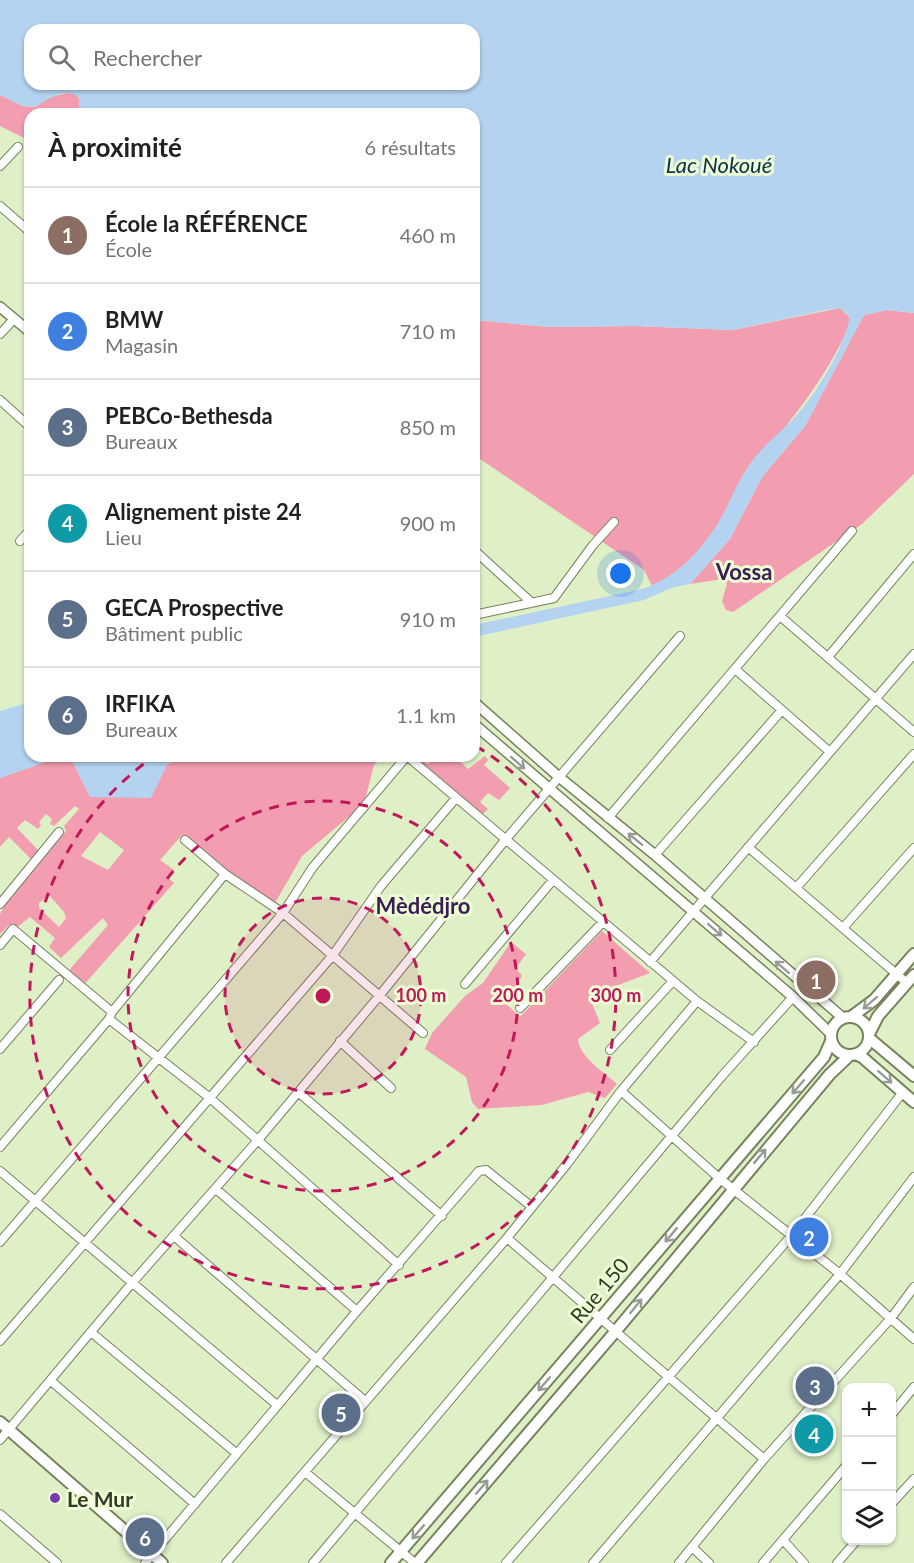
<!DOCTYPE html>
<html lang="fr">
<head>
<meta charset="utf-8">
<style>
  body { margin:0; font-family:Lato,sans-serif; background:#f6f6f6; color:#202124 }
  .controls { position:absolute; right:18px; bottom:18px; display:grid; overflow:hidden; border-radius:12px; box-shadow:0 2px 4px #0004 }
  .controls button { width:54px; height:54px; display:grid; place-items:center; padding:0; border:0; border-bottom:2px solid #e0e0e0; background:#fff; color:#202124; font:30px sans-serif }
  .you { position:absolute; left:621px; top:574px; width:21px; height:21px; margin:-15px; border:4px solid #fff; border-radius:50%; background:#1a73e8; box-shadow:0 0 0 9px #1a73e833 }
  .badge { display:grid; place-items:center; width:39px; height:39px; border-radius:50%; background:#7839ae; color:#fff; font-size:20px; font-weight:700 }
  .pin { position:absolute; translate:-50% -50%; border:3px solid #fff; box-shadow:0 2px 6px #0006 }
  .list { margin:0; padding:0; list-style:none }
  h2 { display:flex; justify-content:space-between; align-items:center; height:78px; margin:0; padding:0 24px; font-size:26px }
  h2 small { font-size:20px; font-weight:400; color:#757577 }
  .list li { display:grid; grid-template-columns:39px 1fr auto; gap:18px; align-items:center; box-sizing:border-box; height:96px; padding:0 24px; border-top:2px solid #e0e0e0 }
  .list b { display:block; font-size:22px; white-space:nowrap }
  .list p { margin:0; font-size:20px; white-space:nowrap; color:#757577 }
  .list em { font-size:20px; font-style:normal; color:#757577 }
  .icon { flex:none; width:33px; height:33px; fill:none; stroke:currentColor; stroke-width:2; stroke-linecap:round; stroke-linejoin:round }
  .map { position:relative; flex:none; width:914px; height:1563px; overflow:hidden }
  .search { position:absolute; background:#fff; box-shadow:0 2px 4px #0004; left:24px; top:24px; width:456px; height:66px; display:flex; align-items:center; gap:15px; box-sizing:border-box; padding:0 21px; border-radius:18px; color:#757577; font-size:22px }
  .panel { position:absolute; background:#fff; box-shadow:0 2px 4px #0004; left:24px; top:108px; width:456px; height:654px; border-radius:18px }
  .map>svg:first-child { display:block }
</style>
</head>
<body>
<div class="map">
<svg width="914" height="1563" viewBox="0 0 914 1563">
  <rect width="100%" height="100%" fill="#dff0c7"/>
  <path fill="#f29db0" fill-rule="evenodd" d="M68,93L74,94L79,98L80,114H30V141L0,126V95L22,106L35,107L47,98Z
    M840,308L850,318L848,328C820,391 780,431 740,485C732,495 728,506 722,517C706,545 681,573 652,586L644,570L474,455V320L550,327L635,326L733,330Z
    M887,310L914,313V474L862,524L733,612L726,610L722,601L727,584L723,579L690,584L730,539L762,477L805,426L864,315Z
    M62,756H70L90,797L167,765L180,756H383L374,765L364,804L302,856L275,903L227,871L182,835L160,860L174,870L168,878L174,883L81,988L65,975L108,925L103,918L61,958L49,947L55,938L30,917L15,929L9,925L0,934V914L6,903L66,831L64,826L79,809L75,806L54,826L50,824L52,819L46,814L39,822L41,825L38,829L25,820L17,828L39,851L31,859L9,837L0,847V778ZM100,832L124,850L108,870L81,856ZM49,895L64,912L66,918L59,927L39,908V903Z
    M418,756L428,764L435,756H454L468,769L485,756L488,760L484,765L510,788L499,800L488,793L480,802L488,809L481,816L413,758Z
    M602,931L650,973L589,996L600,1023L578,1039C579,1057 604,1072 617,1084L605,1098L588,1092L542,1105L478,1109L472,1102L466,1077L425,1049L432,1033L465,996L483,983L511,942L526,954L516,968L522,976L504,1002L520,1017Z"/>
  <path fill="#b3d3f0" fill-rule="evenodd" d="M0,0H914V313L887,310L864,315L805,426L762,477L730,539L690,584L671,588L644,600L474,637V625L638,590C675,580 704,549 722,516C733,496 741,473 756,456C769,440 787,427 801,410C821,385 843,349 850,317L840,308L825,310L733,330L635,326L550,327L474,320V114H80L79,98C66,85 46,101 35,107L22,106L0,95ZM30,30H474V84H30Z
    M30,702V756H62L0,778V711Z
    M70,756H180L167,765L151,798L90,797Z"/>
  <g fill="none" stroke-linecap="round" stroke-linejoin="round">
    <defs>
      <path id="minor" d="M0,166L18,147
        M0,206L30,232
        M0,334L14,319
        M0,400L30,427
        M20,541L30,530
        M474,550L532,603
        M474,615L554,598L593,545L614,522
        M780,616L914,732
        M828,657L914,554
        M735,669L830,752
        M407,756L697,1001L754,1042
        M608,818L852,531
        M185,840L225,874L283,913L423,1033
        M748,847L907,983
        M655,855L782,710
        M796,888L914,754
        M0,904L59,832
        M843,928L914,848
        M0,945L13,929L112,1012L109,1019L210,1098L399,1265
        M650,962L914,654
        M465,984L553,880
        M520,1008L603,922
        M112,1012L225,874
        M340,1041L391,1088
        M0,1049L59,980
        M610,1050L673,981
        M621,1091L719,1178L840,1274L914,1339
        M298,1092L442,1216
        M0,1147L109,1019
        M0,1171L277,1405
        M216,1189L357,1311
        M174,1236L365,1401
        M507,1238L764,1459
        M0,1242L283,913L313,867L407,756
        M92,1333L236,1453
        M0,1341L333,955L381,886L456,798
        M51,1381L195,1504
        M892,1414L914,1387
        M0,1440L132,1283L258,1140L380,995L506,839L680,636
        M305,1472L415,1563
        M892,1503L914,1479
        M0,1514L57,1563
        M783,1540L804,1563
        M692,1547L709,1563
        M145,1563L357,1311L479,1171L486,1170L532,1207
        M226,1563L507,1238L567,1164L621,1091L697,1001
        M313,1563L722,1076L793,997
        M506,1563L792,1235L903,1092
        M593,1563L840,1274L914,1177
        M679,1563L764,1459L892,1317L914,1287
        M763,1563L846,1466
        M837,1563L857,1540"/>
      <path id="tertiary" d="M0,307L30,332
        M474,702L559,777L655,855L843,1018
        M474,724L793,997L831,1034"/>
      <path id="secondary" d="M851,1017L874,1000L914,954
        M831 1036a19 19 0 1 1 38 0a19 19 0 1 1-38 0Z
        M869,1034L878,1016L914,975
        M869,1038L914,1076
        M855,1054L862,1057L914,1102
        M0,1422L162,1563
        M391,1563L824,1057L831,1041
        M417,1563L615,1332L830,1074L850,1055"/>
    </defs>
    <use href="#minor" stroke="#75835f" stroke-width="10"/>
    <use href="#tertiary" stroke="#75835f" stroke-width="12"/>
    <use href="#secondary" stroke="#75835f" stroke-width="14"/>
    <use href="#minor" stroke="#fff" stroke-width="8"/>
    <use href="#tertiary" stroke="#fff" stroke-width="9"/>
    <use href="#secondary" stroke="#fff" stroke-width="10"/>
  </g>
  <defs><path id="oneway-shaft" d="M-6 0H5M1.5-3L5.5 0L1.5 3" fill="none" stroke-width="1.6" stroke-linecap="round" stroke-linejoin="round" transform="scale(1.5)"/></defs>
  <g stroke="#999c94">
    <use href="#oneway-shaft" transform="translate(518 763) rotate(41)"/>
    <use href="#oneway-shaft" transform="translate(635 839) rotate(-141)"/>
    <use href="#oneway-shaft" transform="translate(715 930) rotate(41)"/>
    <use href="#oneway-shaft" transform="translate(782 967) rotate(-139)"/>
    <use href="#oneway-shaft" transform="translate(870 1003) rotate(139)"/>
    <use href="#oneway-shaft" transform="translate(885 1077) rotate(41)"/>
    <use href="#oneway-shaft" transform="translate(798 1087) rotate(131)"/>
    <use href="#oneway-shaft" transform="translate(760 1156) rotate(-50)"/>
    <use href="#oneway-shaft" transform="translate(671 1235) rotate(130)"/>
    <use href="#oneway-shaft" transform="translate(636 1306) rotate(-51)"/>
    <use href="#oneway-shaft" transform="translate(544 1384) rotate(131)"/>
    <use href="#oneway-shaft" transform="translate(482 1487) rotate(-49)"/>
    <use href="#oneway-shaft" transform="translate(418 1532) rotate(131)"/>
  </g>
  <circle cx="323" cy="996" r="98" fill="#c2185b" fill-opacity=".12"/>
  <g fill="none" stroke="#c2185b" stroke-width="3" stroke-dasharray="10 8">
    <circle cx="323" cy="996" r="98"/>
    <circle cx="323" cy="996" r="195"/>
    <path d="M476 746A293 293 0 1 1 153 757"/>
  </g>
  <circle fill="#7839ae" stroke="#edfdd4" stroke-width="2" cx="55" cy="1498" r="6"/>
  <g text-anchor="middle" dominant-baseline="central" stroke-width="6" stroke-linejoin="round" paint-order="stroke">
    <g font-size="21" fill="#333929" stroke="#edfdd4">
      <text transform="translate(599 1290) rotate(-50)">Rue 150</text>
    </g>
    <g font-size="21" font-weight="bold" fill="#333929" stroke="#edfdd4" text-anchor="start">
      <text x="67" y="1498">Le Mur</text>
    </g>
    <g font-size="22" font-style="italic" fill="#0d324e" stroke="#edfdd4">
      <text x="719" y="164">Lac Nokoué</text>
    </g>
    <g font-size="22" font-weight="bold" fill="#3a1d55" stroke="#edfdd4">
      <text x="744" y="571">Vossa</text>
      <text x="423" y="905">Mèdédjro</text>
    </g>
  </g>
  <circle cx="323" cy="996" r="9" fill="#c2185b" stroke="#edfdd4" stroke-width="3"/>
  <g font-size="18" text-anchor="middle" font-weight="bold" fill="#c2185b" stroke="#edfdd4" stroke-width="6" stroke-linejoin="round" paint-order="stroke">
    <text x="421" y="1002">100 m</text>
    <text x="518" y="1002">200 m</text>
    <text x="616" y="1002">300 m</text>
  </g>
</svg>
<div class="controls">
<button>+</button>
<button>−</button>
<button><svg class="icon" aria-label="layers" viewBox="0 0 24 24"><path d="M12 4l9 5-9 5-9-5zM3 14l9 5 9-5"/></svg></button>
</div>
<div class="you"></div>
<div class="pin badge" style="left:816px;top:980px;background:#8d6e63">1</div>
<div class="pin badge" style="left:809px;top:1237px;background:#3f7fe0">2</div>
<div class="pin badge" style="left:815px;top:1386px;background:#5c6f8a">3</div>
<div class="pin badge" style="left:814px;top:1434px;background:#0f9aa8">4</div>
<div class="pin badge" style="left:341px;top:1413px;background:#5c6f8a">5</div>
<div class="pin badge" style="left:145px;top:1537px;background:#5c6f8a">6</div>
<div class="search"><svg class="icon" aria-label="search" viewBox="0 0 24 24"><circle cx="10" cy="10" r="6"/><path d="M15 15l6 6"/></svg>Rechercher</div>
<section class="panel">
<h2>À proximité<small>6 résultats</small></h2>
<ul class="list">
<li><span class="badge" style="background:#8d6e63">1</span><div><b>École la RÉFÉRENCE</b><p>École</p></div><em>460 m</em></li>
<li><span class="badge" style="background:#3f7fe0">2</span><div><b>BMW</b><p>Magasin</p></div><em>710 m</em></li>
<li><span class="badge" style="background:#5c6f8a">3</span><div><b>PEBCo-Bethesda</b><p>Bureaux</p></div><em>850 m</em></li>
<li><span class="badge" style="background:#0f9aa8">4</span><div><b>Alignement piste 24</b><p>Lieu</p></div><em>900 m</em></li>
<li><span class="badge" style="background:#5c6f8a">5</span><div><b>GECA Prospective</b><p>Bâtiment public</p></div><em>910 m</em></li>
<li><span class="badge" style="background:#5c6f8a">6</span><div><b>IRFIKA</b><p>Bureaux</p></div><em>1.1 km</em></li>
</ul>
</section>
</div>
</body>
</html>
